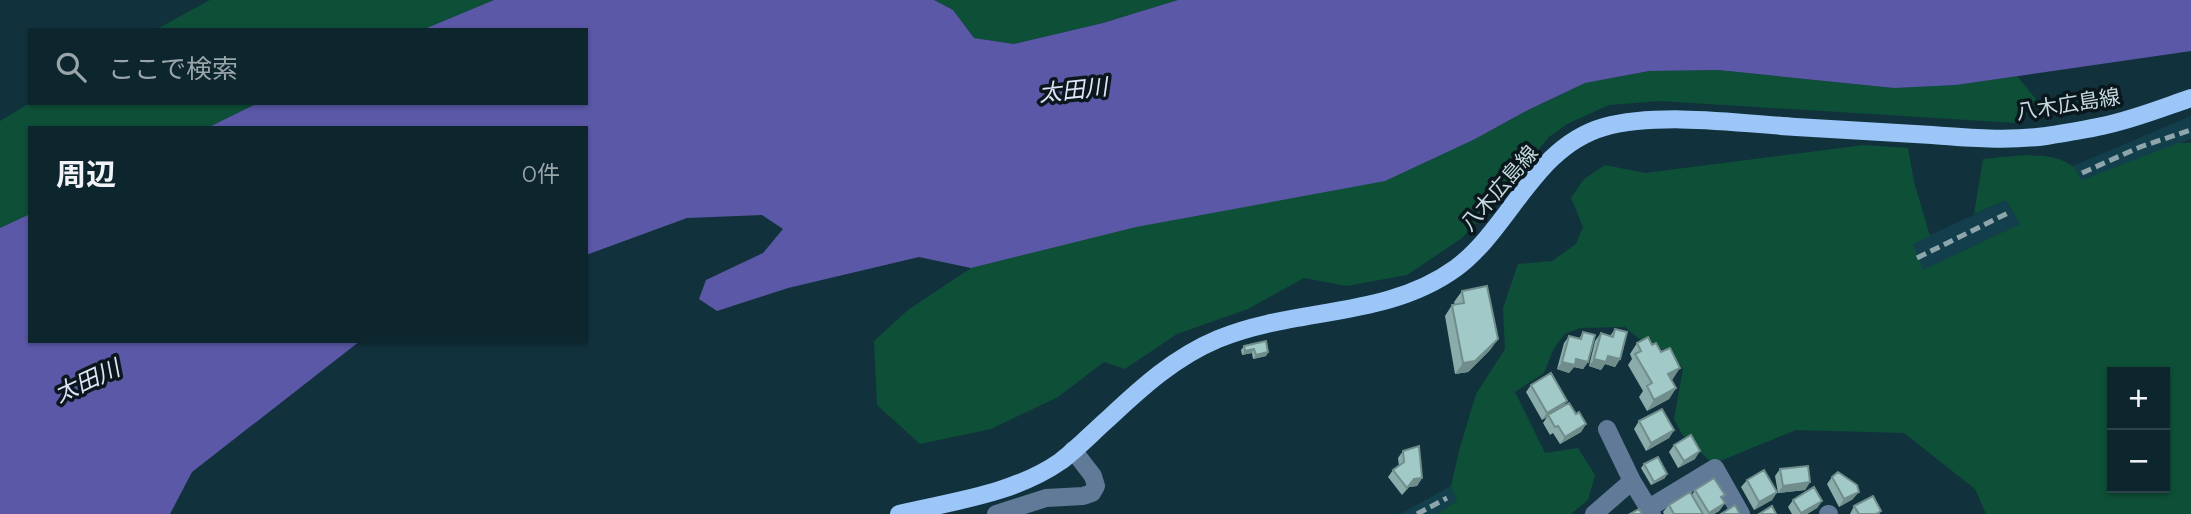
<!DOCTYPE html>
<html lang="ja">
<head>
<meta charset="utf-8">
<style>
  body { margin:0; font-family:Montserrat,"Noto Sans JP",sans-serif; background:#1b323a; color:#f1f3f6 }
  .controls { position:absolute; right:21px; bottom:21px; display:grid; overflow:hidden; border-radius:0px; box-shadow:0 2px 5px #0004 }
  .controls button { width:63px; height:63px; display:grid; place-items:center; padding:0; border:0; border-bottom:2px solid #2d434a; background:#0d262e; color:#f1f3f6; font:35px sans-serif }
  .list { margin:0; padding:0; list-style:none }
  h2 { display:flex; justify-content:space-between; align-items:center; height:91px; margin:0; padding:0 28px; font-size:30px }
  h2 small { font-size:23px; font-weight:400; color:#9aa5aa }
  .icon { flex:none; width:38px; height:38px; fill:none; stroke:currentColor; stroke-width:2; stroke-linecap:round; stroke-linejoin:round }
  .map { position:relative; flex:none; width:2191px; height:514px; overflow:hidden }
  .search { position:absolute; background:#0d262e; box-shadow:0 2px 5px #0004; left:28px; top:28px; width:560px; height:77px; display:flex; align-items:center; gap:18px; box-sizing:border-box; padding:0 24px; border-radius:0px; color:#9aa5aa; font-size:26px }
  .panel { position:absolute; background:#0d262e; box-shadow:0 2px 5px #0004; left:28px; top:126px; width:560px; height:217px; border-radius:0px }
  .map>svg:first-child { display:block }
</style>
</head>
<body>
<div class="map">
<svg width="2191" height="514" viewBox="0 0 2191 514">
  <rect width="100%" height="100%" fill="#11323d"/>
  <path fill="#133f4c" d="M2191,116V139L2082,180L2073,166Z
    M2006,200L2020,224L1922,271L1913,243Z
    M1451,486L1457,501L1441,512L1437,514H1400Z"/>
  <path fill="#0e4f37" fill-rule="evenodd" d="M210,0H494L422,30H155Z
    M934,0H1178L1103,23L1014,44L974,38L953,10Z
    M1718,70L1894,88L1956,85L2017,76L2040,104L2016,123L1660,101L1609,105L1567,124L1549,137L1534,155L1513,175L1488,209L1462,238L1407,275L1347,286L1304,278L1248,309L1177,334L1125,369L1104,362L1058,397L991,429L920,444L877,405L874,341L908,310L971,268L1475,139L1528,110L1585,83L1649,71Z
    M30,103H258L207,128H30V214L0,228V121Z
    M2178,143H2191V514H1986L1975,489L1904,433L1796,430L1713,464L1682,434L1674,419L1683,369L1671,351C1652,348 1640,341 1625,327L1580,328L1565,334L1554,348L1544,373L1515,392L1545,453L1578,448L1595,475L1588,500L1571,514H1437L1457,501L1451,486L1460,447L1476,394L1505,349L1503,308L1518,264L1552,261L1576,244L1583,227L1571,198L1584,179L1605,165L1645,173L1864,145L1908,148L1914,182L1930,236L1913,244L1923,270L2020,224L2006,200L1974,214L1983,159C2008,157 2051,149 2072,166C2076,169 2079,176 2082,180ZM2112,372H2165V488H2112Z"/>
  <path fill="#5b59a7" d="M494,0H934L953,10L974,38L1014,44L1103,23L1178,0H2191V51L1956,85L1894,88L1718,70L1649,71L1585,83L1528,110L1475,139L1385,181L1136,227L971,268L919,257L788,288L717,311L699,299L706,280L763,253L783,229L762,215L687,218L586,255V128H207L258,103H586V30H422Z
    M30,214V341H360L192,472L170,514H0V228Z"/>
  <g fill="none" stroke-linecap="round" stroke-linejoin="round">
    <path stroke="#607a98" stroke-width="18" d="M1607,429L1632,481
      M1649,508L1715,468L1741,514
      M996,514L1046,498L1083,496L1092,493L1096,486L1093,476L1073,450
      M1594,514L1632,481L1652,514
      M1828,514H1829"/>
    <path stroke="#9bc6f7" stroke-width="18" d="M899,514C953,501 1014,494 1061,461C1078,448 1093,432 1109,418C1142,387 1175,357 1218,339C1295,307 1386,319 1456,268C1510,228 1534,147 1604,127C1660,112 1738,123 1796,127C1841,130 1887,132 1932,135C1969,138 2009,141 2046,136C2065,133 2084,130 2102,126C2132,120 2162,108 2191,98"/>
    <path stroke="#8ea5ac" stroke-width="5" stroke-dasharray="10 5" stroke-linecap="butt" d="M2082,173L2140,147L2191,130
      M1917,258L2008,213
      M1417,514L1447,498"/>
  </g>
  <path fill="#8aadab" d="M1462,291L1498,339L1490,350L1468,372L1455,374L1445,316L1452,305H1455L1454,302Z
    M1615,329L1620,359L1615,367L1605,364L1601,370L1589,366L1595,341L1601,333L1610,336Z
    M1583,332L1588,362L1583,369L1574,367L1569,373L1557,369L1564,343L1569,336L1579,339Z
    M1637,343L1673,379L1671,380L1676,388L1669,399L1647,411L1639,397L1643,391L1628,365L1632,359L1630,354Z
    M1244,346L1268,352L1266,356L1253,359L1252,353L1242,355L1241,350Z
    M1531,385L1567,401L1563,406L1576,414L1586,424L1581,432L1560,444L1553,433L1550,435L1543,423L1547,417L1542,420L1526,392Z
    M1639,421L1674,430L1669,438L1646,451L1634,429Z
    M1674,445L1695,459L1678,468L1669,452Z
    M1403,451L1422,478L1417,486L1409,487L1402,495L1388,477L1393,470L1399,466L1398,458Z
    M1644,464L1665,478L1651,485L1641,468Z
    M1780,469L1810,482L1805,490L1778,493L1775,476Z
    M1832,477L1853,499L1839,507L1827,484Z
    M1747,480L1777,492L1772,500L1754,510L1741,487Z
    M1695,490L1722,499L1725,503L1719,511L1714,514H1664L1663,512L1669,505L1692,495Z
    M1793,500L1822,501L1817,508L1807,514H1792L1788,507Z
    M1854,506L1881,511L1879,514H1850Z"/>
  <path fill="#718d8b" d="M1498,339L1490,350L1468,372L1455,374L1463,363Z
    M1254,349L1252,353L1242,355L1245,351Z
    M1268,352L1266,356L1253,359L1256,355Z
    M1608,356L1620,359L1615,367L1605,364L1601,370L1589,366L1594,359Z
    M1576,359L1588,362L1583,369L1574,367L1569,373L1557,369L1562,362Z
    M1680,368L1673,379L1661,385L1668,374Z
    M1676,388L1669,399L1647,411L1654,400Z
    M1567,401L1562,409L1542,420L1547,413Z
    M1586,424L1581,432L1560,444L1565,437Z
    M1674,430L1669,438L1646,451L1651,443Z
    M1700,451L1695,459L1678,468L1684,461Z
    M1667,474L1665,478L1651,485L1654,482Z
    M1422,478L1417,486L1409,487L1402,495L1414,479Z
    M1810,482L1805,490L1778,493L1783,486Z
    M1777,492L1772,500L1754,510L1759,502Z
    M1859,492L1853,499L1839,507L1844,499Z
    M1822,501L1817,508L1807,514H1800Z
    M1725,503L1719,511L1714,514H1709Z"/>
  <path fill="#a1c9c7" stroke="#718d8b" stroke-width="2" d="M1487,286L1498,339L1475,361L1463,363L1452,305L1464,303L1462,291Z
    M1615,329L1627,332L1620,359L1608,356L1606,362L1594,359L1601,333L1613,337Z
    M1583,332L1595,335L1588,362L1576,359L1575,365L1562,362L1569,336L1581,339Z
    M1648,337L1652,345L1656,343L1661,352L1670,348L1680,368L1668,374L1676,388L1654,400L1647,386L1652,383L1635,354L1641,351L1637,343Z
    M1266,341L1268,352L1256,355L1254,349L1245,351L1244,346Z
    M1551,373L1567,401L1547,413L1531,385Z
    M1569,403L1576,414L1579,412L1586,424L1565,437L1558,426L1555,427L1548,415Z
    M1662,409L1674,430L1651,443L1639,421Z
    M1691,435L1700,451L1684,461L1674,445Z
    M1419,446L1422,478L1414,479L1407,488L1393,470L1404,462L1403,451Z
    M1658,457L1667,474L1654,482L1644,464Z
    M1808,466L1810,482L1783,486L1780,469Z
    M1764,470L1777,492L1759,502L1747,480Z
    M1838,472L1857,485L1859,492L1844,499L1832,477Z
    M1714,478L1725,495L1721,497L1725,503L1709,513L1695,490Z
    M1814,487L1822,501L1801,513L1793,500Z
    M1690,492L1703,514H1674L1669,505Z
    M1873,496L1881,511L1876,514H1859L1854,506Z
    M1735,505L1740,514H1721Z
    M1772,506L1776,514H1759Z
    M1639,509L1642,514H1630Z"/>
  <g text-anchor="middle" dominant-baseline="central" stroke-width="7" stroke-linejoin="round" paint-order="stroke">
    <g font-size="21" fill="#c8dae0" stroke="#0a181d">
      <text transform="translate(2068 104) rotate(-9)">八木広島線</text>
      <text transform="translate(1499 188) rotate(-49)">八木広島線</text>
    </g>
    <g font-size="23" font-style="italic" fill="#e1e3f9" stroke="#0a181d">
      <text transform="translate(1073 90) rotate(-6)">太田川</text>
      <text transform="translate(87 381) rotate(-25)">太田川</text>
    </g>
  </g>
</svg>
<div class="controls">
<button>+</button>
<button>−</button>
</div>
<div class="search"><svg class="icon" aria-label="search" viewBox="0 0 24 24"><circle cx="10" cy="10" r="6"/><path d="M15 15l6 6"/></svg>ここで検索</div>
<section class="panel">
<h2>周辺<small>0件</small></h2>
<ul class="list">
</ul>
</section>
</div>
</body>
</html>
